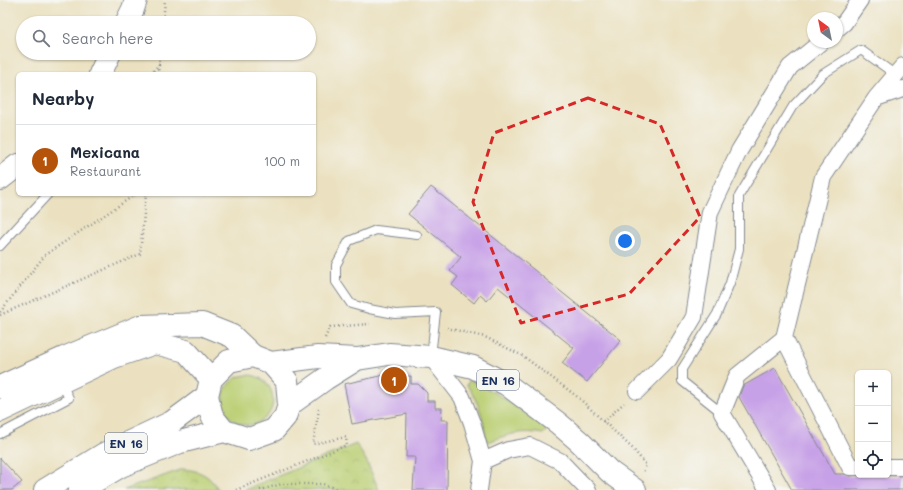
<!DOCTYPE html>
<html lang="en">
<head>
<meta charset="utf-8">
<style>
  body { margin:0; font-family:Mali,sans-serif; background:#f6f6f7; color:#1f2937 }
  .controls { position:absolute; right:12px; bottom:12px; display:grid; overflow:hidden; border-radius:6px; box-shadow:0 1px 3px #0004 }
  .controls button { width:36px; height:36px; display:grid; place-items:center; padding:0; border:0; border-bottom:1px solid #e0e1e3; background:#fff; color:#1f2937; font:20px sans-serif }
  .compass { position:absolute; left:807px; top:12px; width:36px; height:36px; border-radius:50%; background:#fff; box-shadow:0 1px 3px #0004; rotate:327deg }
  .you { position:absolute; left:625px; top:241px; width:14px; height:14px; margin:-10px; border:3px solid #fff; border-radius:50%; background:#1a73e8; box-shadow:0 0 0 6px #1a73e833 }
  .badge { display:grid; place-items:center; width:26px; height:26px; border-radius:50%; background:#b45309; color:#fff; font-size:13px; font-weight:700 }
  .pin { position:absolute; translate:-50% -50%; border:2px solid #fff; box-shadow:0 1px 4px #0006 }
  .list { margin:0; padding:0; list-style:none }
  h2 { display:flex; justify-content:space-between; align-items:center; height:52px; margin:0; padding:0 16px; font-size:17px }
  h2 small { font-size:13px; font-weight:400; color:#747a83 }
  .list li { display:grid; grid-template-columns:26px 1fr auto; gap:12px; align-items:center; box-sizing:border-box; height:72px; padding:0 16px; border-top:1px solid #e0e1e3 }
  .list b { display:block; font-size:15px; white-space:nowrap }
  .list p { margin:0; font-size:13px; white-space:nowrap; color:#747a83 }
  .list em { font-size:13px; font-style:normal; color:#747a83 }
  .icon { flex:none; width:22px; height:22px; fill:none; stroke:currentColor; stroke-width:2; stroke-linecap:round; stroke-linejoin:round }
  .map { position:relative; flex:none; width:903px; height:490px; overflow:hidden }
  .search { position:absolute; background:#fff; box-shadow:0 1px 3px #0004; left:16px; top:16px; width:300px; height:44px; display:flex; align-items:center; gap:10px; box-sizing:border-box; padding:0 14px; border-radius:22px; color:#747a83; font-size:15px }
  .panel { position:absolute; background:#fff; box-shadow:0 1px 3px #0004; left:16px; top:72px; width:300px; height:124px; border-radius:6px }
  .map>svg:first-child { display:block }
</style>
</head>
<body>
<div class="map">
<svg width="903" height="490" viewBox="0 0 903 490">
  <defs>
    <pattern id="park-crowns" width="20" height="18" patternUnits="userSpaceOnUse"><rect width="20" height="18" fill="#bbcf73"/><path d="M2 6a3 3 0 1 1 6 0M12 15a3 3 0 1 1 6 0" fill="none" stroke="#a0b266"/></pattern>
  </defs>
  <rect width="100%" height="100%" fill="#f6f6f2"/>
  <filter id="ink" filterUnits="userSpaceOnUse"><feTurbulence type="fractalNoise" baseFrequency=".025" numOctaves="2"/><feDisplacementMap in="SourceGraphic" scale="8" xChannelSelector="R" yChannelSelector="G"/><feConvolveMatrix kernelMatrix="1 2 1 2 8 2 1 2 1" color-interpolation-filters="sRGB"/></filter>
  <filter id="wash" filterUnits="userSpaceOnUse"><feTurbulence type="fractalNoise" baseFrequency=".012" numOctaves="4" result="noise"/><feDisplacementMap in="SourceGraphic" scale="16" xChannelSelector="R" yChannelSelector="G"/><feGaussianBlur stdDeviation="0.9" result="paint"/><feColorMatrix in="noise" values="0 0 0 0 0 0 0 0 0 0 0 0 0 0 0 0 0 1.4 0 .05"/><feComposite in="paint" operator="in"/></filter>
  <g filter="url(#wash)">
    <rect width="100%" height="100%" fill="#ebe1c0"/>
    <path fill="url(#park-crowns)" stroke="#6b7f68" d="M356,444L366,460L379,490H244Z
      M183,469C202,471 208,475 219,490H124Z"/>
    <path fill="#bbcf73" stroke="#6b7f68" d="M223 400a25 25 0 1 1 50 0a25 25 0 1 1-50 0Z
      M469,380C498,392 523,411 547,430L543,434C523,430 507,434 489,442L486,440C484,418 479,403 467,385Z"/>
    <g id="blocks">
      <path fill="#c7a1e7" d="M431,187L621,340L587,382L562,363L574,348L498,287L487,301L480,295L474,303L452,285L458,277L450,271L461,257L408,214Z
        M775,368L835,474H844L850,476L863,475L903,476V490H792L739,397L743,386Z
        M398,372L399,377L411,376V384H418L427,393V401H435V408H442L441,420H448L447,490H413L415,457H406L407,414L352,424L344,384Z
        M0,458L22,482L12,490H0Z"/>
    </g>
  </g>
  <g filter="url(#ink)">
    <use href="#blocks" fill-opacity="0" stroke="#83888f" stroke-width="1"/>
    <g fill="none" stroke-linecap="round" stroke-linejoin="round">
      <defs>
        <path id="lane" d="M417,235L376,230L349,241L336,265V282L351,304L369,309L395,314L436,312L431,356
          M0,246L48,194
          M722,413L682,381V369L717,314L730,283L739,249V196L793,106L823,74L861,50L896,75
          M0,434L69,398L61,383"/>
        <path id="street" d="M837,29L844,23L860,0
          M876,98L903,89
          M784,338L850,467H858
          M431,357L462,397L472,423L483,461L479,490
          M637,391L669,359L694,317L710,212L739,151L790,67L821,42
          M483,461L508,450L530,446L560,461L588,490
          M888,467H903
          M768,490L722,413L737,376L784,338L823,177L876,98L903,66"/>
        <path id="secondary" d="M126,23L133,9L136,0
          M100,74L110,53
          M0,179L18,165
          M0,387L64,358L141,326L202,324L232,336L253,356
          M0,411L114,357L155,343L186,351L211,379"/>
        <path id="primary" d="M271,363L318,357L357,359L389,354L431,357L473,367L506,384L558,423L580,442L610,472L635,490
          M289,405L325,379L357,359
          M45,490L104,454L172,422L207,396
          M80,490L121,466L180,442L224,431L249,439L274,430L285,417L289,405L287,381L271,363L253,356L229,361L211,379L207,396L212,416L224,431"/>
      </defs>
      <use href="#lane" stroke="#83888f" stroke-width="10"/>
      <use href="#street" stroke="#83888f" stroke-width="18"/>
      <use href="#secondary" stroke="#83888f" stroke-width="24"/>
      <use href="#primary" stroke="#83888f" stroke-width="24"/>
      <path stroke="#83888f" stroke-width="2.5" stroke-dasharray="1 3" stroke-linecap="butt" d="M163,23L165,0
        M151,74L159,64L160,53
        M158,74L159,65
        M0,312L45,255L136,194
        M0,315L140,254L146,194
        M447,328L485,337L523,356L579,398L633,449L646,465L643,473
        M325,338L330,327L370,324
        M603,422L624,403
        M236,490L347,445L346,437L313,444L319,409
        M260,490L282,484H323L340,490"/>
      <use href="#lane" stroke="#fff" stroke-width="8"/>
      <use href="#street" stroke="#fff" stroke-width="16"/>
      <use href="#secondary" stroke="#fff" stroke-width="22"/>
      <use href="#primary" stroke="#fff" stroke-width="22"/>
    </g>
  </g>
  <path fill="none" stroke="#d62828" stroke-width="3" stroke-dasharray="8 5" stroke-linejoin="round" d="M588,98L660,124L700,217L629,294L521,323L473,202L494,133Z"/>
  <g text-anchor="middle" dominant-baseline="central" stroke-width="3.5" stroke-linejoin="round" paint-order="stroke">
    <g fill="#f6f6f2" stroke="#5d6b8a" stroke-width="1">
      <rect x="477" y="370" width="42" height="20" rx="3"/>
      <rect x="105" y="433" width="42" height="20" rx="3"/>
    </g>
    <g font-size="12" font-weight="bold" fill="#1b2f5e">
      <text x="498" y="380">EN 16</text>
      <text x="126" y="443">EN 16</text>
    </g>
  </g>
</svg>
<div class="controls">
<button>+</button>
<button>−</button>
<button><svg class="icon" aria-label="locate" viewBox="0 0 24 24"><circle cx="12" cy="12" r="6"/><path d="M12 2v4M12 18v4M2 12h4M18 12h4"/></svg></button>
</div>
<svg class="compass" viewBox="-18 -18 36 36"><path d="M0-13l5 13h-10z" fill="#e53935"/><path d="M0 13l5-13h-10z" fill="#747a83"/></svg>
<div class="you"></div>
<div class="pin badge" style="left:394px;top:380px">1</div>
<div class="search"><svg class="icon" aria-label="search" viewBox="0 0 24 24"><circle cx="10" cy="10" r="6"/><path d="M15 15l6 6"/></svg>Search here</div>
<section class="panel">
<h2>Nearby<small></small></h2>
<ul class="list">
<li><span class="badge">1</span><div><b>Mexicana</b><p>Restaurant</p></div><em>100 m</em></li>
</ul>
</section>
</div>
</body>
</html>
